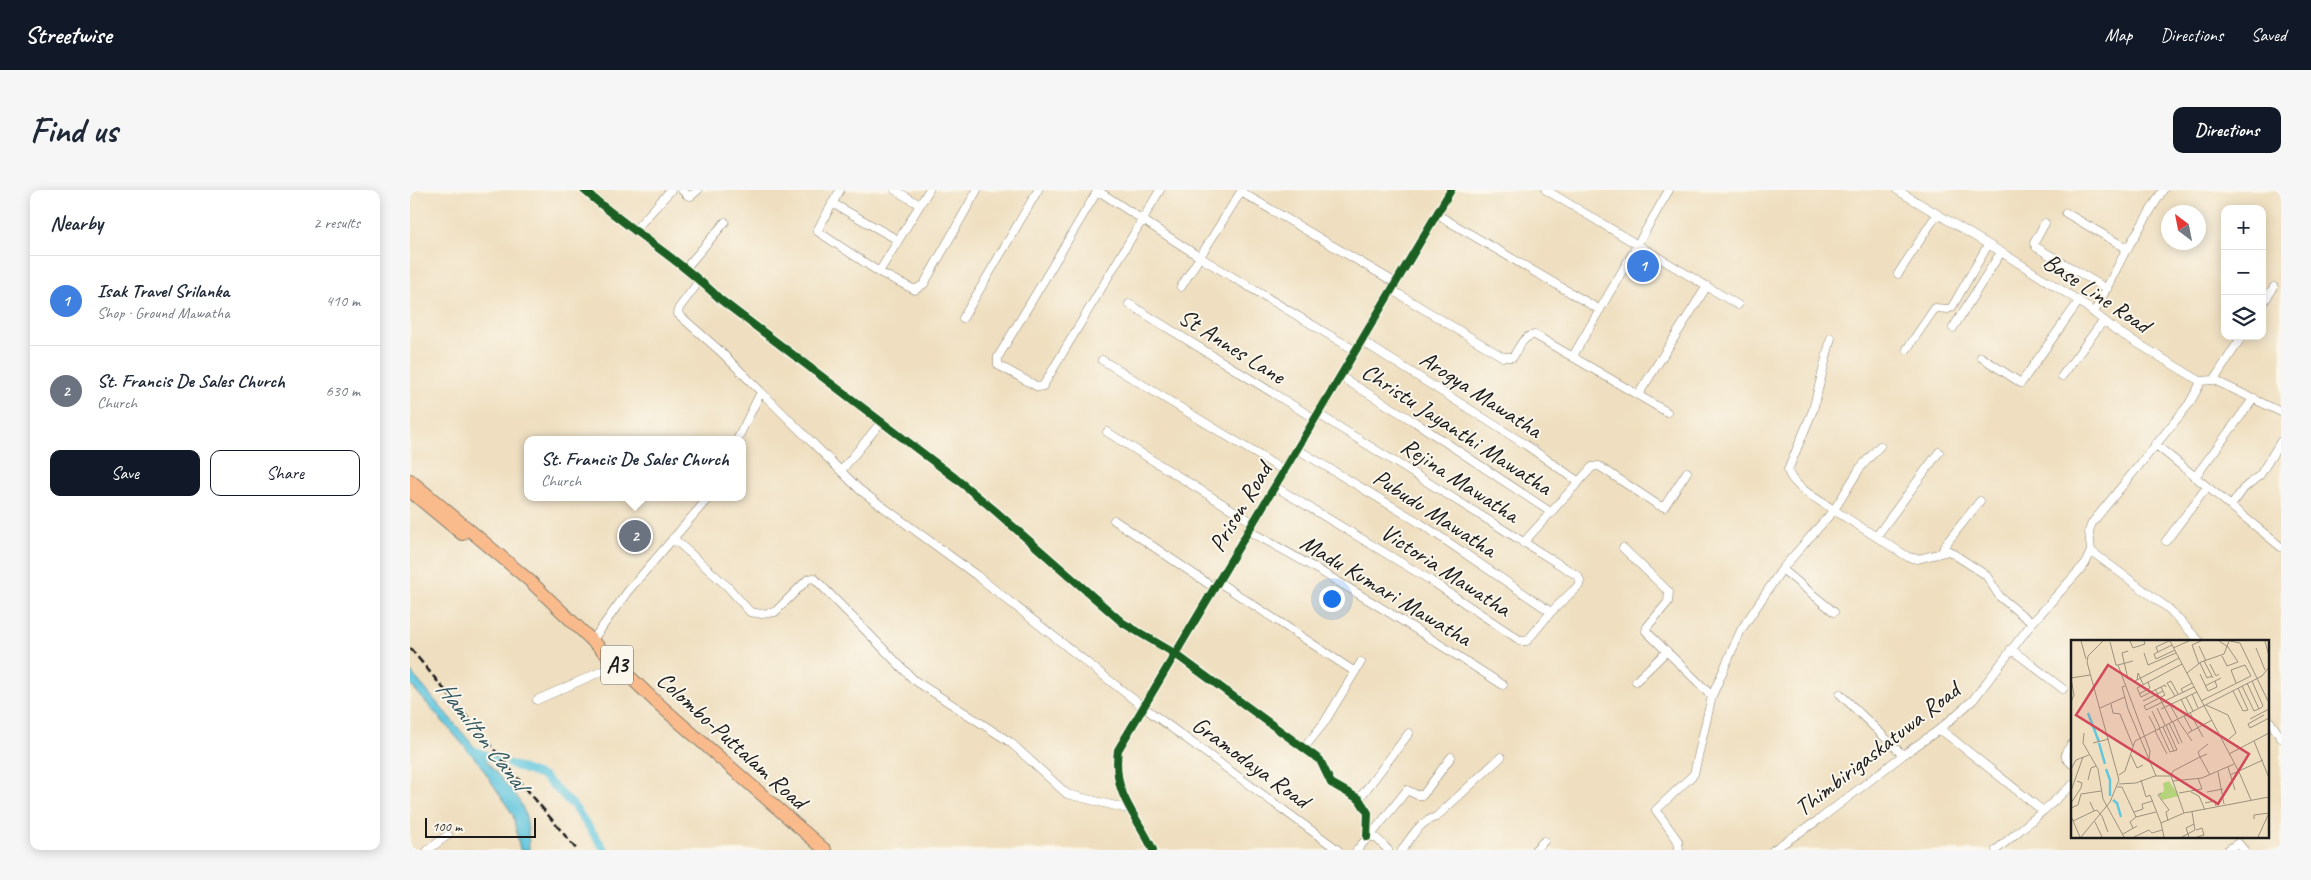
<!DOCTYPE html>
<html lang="en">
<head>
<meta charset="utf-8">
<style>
  body { margin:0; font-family:Caveat,sans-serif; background:#f6f6f7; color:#1f2937 }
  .controls { position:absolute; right:15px; top:15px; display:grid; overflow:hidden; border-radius:10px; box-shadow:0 2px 12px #0003 }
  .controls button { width:45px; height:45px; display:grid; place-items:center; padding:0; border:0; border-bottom:1px solid #e0e1e3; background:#fff; color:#1f2937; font:25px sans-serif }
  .compass { position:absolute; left:1751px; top:15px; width:45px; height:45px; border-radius:50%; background:#fff; box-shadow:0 2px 12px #0003; rotate:328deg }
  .scale { position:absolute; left:15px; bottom:12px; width:111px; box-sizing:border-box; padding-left:5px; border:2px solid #1c1c1c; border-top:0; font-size:14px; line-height:18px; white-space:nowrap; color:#1c1c1c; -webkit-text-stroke:4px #fbf7ec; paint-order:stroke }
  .you { position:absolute; left:921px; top:408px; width:18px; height:18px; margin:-12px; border:4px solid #fff; border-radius:50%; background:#1a73e8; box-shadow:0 0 0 8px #1a73e833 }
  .badge { display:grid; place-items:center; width:32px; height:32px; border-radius:50%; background:#111827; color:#fff; font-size:16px; font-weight:700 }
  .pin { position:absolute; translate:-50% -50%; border:2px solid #fff; box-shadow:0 1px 5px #0006 }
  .popup { position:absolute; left:114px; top:246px; width:222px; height:65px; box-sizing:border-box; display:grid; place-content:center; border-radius:10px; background:#fff; filter:drop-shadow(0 1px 4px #0005); font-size:16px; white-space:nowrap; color:#747a83 }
  .popup b { font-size:19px; color:#1f2937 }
  .popup::after { content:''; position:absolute; left:50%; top:100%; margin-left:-10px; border:10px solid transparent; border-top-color:#fff }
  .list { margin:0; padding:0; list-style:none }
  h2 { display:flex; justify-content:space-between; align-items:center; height:65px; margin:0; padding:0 20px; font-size:21px }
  h2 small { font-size:16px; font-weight:400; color:#747a83 }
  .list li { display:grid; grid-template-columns:32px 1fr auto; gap:15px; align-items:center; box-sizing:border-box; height:90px; padding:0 20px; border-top:1px solid #e0e1e3 }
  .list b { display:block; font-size:19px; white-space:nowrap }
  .list p { margin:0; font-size:16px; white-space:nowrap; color:#747a83 }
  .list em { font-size:16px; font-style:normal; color:#747a83 }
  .actions { display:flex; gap:10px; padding:15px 20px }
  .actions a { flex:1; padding:11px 0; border:1px solid #111827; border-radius:10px; text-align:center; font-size:18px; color:#111827 }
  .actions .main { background:#111827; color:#fff }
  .icon { flex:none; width:28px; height:28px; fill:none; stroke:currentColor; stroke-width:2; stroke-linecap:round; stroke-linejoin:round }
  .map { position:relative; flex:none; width:1871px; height:660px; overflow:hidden; border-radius:10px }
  header { display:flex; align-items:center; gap:30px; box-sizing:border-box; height:70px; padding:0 25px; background:#111827; color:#fff }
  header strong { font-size:24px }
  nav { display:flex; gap:28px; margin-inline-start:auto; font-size:18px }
  .intro { display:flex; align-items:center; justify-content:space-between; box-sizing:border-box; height:120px; padding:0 30px }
  h1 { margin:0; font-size:35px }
  .button { padding:12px 22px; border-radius:10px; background:#111827; color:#fff; font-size:18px; font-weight:700 }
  main { display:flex; gap:30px; padding:0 30px }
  aside { flex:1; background:#fff; border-radius:10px; box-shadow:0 2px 12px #0003 }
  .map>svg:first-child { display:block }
</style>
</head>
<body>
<header>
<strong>Streetwise</strong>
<nav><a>Map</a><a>Directions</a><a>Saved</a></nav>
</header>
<div class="intro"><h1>Find us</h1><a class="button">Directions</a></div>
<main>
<aside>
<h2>Nearby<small>2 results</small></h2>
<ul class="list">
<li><span class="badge" style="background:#3f7fe0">1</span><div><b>Isak Travel Srilanka</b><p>Shop · Ground Mawatha</p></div><em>410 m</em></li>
<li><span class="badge" style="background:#6b7280">2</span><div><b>St. Francis De Sales Church</b><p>Church</p></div><em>630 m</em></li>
</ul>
<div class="actions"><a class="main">Save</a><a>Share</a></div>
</aside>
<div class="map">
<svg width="1871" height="660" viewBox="0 0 1871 660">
  <rect width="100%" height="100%" fill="#fbf7ec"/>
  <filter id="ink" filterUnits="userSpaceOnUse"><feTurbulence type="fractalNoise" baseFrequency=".02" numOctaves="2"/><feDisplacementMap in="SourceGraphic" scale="10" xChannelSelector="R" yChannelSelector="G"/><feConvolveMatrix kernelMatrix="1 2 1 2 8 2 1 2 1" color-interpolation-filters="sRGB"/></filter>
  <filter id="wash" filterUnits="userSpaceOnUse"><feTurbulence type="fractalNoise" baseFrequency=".0096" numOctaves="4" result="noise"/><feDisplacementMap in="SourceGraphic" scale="20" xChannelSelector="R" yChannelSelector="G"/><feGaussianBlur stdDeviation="1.12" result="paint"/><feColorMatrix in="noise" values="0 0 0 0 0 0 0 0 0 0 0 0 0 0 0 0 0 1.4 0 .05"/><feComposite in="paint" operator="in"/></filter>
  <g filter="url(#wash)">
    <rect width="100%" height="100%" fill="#efdfc0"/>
    <path fill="#61c6de" stroke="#3e717d" d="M0,481L107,607C119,627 118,638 119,660H110L103,625L69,573L0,494Z"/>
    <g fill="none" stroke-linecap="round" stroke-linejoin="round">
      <path stroke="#61c6de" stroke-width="8" d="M62,560L86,569
        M100,574L134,587L163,615L195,660"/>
    </g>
  </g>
  <g filter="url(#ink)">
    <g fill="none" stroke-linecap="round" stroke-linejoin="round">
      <defs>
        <path id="minor" d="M174,0C218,39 269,69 311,110L544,287L583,319L713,433L764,463L910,570L921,593L949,609L958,623L957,647
          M272,0L277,5L281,6L288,0
          M430,0L407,41L469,82L505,100L514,94L567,0
          M485,0L510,15
          M687,0L791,68L946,161
          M688,0L588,167V175L628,197L633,196L750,0
          M1136,0L1328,115
          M1487,0L1591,62L1669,111L1707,141L1790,191L1804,190L1871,222
          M831,2L986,93
          M422,13L488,50
          M1656,23L1718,59
          M1026,24L1190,120
          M1635,33L1624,53L1626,57L1697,99
          M224,41L261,0
          M275,79L315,32
          M469,82L519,0
          M1488,84L1527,24
          M290,90L269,118L268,124L310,161L450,300L566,385L732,516L928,660
          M771,97L832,0
          M982,100L1093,167H1103C1109,158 1113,145 1125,145L1257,222
          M719,114L905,229
          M1852,115L1864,97
          M1684,123L1715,62L1753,0
          M553,128L628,0
          M1543,138L1591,62
          M1421,148L1403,220L1378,280C1381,296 1411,311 1424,320L1450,278L1470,256
          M952,151L1116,255L1169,292
          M1497,159L1525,118L1538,119L1542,117L1578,55
          M1163,166L1259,0
          M1571,167L1611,193L1669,111
          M692,170L873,280
          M1652,186L1693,131
          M931,187L1005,232L1142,323
          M1804,190L1832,146
          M1228,205L1297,96
          M697,242L842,332
          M327,250L351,202
          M1745,254L1871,357
          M887,259L1010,333L1141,422
          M431,281L472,231
          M1785,287L1844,208
          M864,296L1020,390L1111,451H1117L1141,422L1169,395L1170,391L1168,386L908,224
          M1821,316L1834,298L1850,285L1871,251
          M704,330L803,397
          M837,340C925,387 1009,441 1093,495
          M1466,347L1529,262
          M263,348L318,397L340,422L352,424L365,422L398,389L404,388L504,490L600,552L657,604L718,619
          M1756,351L1797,297
          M1113,353L1182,277L1189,276L1248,315L1254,317L1277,282
          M1213,358L1259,402L1258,412L1237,437L1236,441L1302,506
          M1681,361L1759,419L1789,451
          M1532,362L1535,355L1570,311
          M1372,379L1424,422
          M807,391L945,482
          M182,451L218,401L299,307
          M1601,459L1653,499
          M1226,491L1257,461
          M1430,504L1493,565
          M127,510L199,478
          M1857,527L1871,548
          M1530,539L1633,621L1586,660
          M1662,554L1656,562V568L1662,574
          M894,558L914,533L951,472
          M949,609L999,543
          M1633,621L1662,595
          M961,645L997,600L1007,605H1013L1041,567
          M18,660L38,645
          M743,660C726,623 702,605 708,560L1041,0
          M947,660C962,641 963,644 978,660
          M992,660C1002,646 1009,632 1026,627L1091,567
          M1125,660L1134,651
          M1269,660L1268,651L1246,620L1284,584L1302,506L1331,440L1372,379L1424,320L1498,367L1508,369L1539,361L1576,385L1590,407L1622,433
          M1363,660L1410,629L1493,565L1530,539L1563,510L1622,433L1675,374L1681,361L1679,341L1682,333L1779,214L1789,196L1790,191
          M1818,660L1828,653L1834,660"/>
        <path id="trunk" d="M0,290L120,391L244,510L415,660
          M0,301L52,344"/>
      </defs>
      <use href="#minor" stroke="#867e6e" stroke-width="9"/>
      <use href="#trunk" stroke="#867e6e" stroke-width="14"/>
      <use href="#minor" stroke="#fff" stroke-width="8"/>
      <use href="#trunk" stroke="#fabb8c" stroke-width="12"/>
      <path stroke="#1c1c1c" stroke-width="2.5" stroke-dasharray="8 4" stroke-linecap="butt" d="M0,458L167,660"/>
      <defs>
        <path id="cycleway" d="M174,0C218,39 269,69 311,110L544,287L583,319L713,433L764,463L910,570L921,593L949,609L958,623L957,647
          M743,660C726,623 702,605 708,560L1041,0"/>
      </defs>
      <use href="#cycleway" stroke="#fbf7ec" stroke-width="11"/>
      <use href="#cycleway" stroke="#1b5e20" stroke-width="8"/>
    </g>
  </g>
  <g text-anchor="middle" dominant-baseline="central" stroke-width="4" stroke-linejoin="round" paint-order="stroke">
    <rect fill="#fbf7ec" stroke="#5f5e5a" stroke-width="1" x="191" y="455.5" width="32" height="39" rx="4"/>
    <g font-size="22" font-weight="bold" fill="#1c1c1c">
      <text x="207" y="475">A3</text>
    </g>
    <g font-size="24" fill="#1c1c1c" stroke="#fbf7ec">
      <text transform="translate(1687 103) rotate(34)">Base Line Road</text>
      <text transform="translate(822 156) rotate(32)">St Annes Lane</text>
      <text transform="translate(1071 204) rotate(33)">Arogya Mawatha</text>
      <text transform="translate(1047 239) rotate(33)">Christu Jayanthi Mawatha</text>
      <text transform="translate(1050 290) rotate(33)">Rejina Mawatha</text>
      <text transform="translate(830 317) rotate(-59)">Prison Road</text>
      <text transform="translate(1025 323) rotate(33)">Pubudu Mawatha</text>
      <text transform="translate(1036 380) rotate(33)">Victoria Mawatha</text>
      <text transform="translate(976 400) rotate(31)">Madu Kumari Mawatha</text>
      <text transform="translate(322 550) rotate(42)">Colombo-Puttalam Road</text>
      <text transform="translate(1467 559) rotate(-38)">Thimbirigaskatuwa Road</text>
      <text transform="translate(841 572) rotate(36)">Gramodaya Road</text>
    </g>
    <g font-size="25" font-style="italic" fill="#345860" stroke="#fbf7ec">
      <text transform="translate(72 545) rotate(52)">Hamilton Canal</text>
    </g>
  </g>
  <g transform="translate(1661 450)">
    <rect width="198" height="198" fill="#efdfc0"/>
    <path d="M98,141L108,156L91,160L88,154L93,151L92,143Z" fill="#b4d37a"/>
    <path fill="none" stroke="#61c6de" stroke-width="2.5" d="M17,73L28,102M28,103L34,124M35,129L39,140V156M42,160L46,163L50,177"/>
    <path fill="none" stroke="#9b917e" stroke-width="1" d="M10,1L15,19M59,1L62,8L74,4L73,1M99,1L168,132L180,160M148,1L157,7L167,22L156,26L151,16M159,1L169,3L197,61M194,1L198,16M39,2L45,25H47M101,5L83,14L85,19L104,10M128,6L135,21M102,8L118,1M185,8L194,30M57,11L51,13L57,39L61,38M87,12L85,7L98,1M73,13L77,25L105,13M62,21L47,25L79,111L78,119M133,21L142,38M129,23L136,38L141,36M128,24L121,5L130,1M139,24L145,36L148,34M116,33L130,22L153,14L158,1M129,34L137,51L146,47L144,41M0,38L3,55L0,62M0,38L19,35M66,40L67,33L72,44M64,41L108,18M165,43L160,30L174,25L180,36M176,43L188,69M54,46L51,47L57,69L85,136M134,46L150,38M171,46L183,71L190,68L192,66L181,41M90,47L94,55L73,66L75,70L123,47M95,47L94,45L70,57L66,48L111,24M84,49L101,82M162,51L172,71L177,70L167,48M112,52L110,49L121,43M68,54L79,48L77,42M121,54L127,68M104,56L96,43L100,41L107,54M115,57L122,71M110,59L117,74M72,61L92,51M130,61L180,36M40,64L42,73L49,74L62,106M99,65L107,79M135,65L157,75L165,93L158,99M29,68L54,57M86,68L94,85M90,69L126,52M81,71L89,88M119,73L132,97M193,75L177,84L179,88L198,78M78,76L85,90M113,76L121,91M106,79L121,101M179,79L198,69M102,82L111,103M98,83L108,104M92,87L103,111M88,88L99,112L106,110L95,85M84,91L96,114M13,93L12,103L27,129L32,159L53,197M117,93L141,80M183,101L198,138M22,103L38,99M136,114L129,117L127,112L137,104M158,114L198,93M60,115L66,128L72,125M157,127L164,150M0,129L5,120L18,115M147,132L153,164M48,135L54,131L64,101L191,36L198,27M159,135L192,120M100,136L102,131L129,117L139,135M17,140L20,128L25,126M70,140L75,157L79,155L90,183M102,141L131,138L163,124M48,144L65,143L84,136H100L113,173M46,147H51L65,177L59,182L62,188M0,151L12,117M120,152L128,156L134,170M136,152L152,149M90,153L87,155L98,170L95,172L97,181M108,153L131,149L127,138M10,154L30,151M19,162L23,171L26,170L31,176L37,192M0,163L10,148L11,143L6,141M134,163L144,161L145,166M0,168L7,165L10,154M63,172L72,169L71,164L82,161M0,176L9,197M65,177L85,172M183,179V175L198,173M2,181L23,171M24,182L31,197M125,190L131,188L133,195L126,197M52,194L66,186M10,197L39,162L48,140L16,22L17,16L32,1M63,197L78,190L81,193L91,190M93,197L90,183L113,173L198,157M111,197L124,190L121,172M118,197L115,188L123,184M187,197L198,173"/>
    <path fill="#d1495b" fill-opacity="0.15" stroke="#d1495b" stroke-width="2.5" d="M37,25L178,114L147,164L5,75Z"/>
    <rect width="198" height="198" fill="none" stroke="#1c1c1c" stroke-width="2.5"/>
  </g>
</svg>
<div class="controls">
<button>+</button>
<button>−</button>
<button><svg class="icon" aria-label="layers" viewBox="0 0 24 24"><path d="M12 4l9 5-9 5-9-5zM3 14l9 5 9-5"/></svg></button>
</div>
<svg class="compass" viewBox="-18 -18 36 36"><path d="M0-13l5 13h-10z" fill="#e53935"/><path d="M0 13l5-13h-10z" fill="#747a83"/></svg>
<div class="scale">100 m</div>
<div class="you"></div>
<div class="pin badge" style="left:1233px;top:76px;background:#3f7fe0">1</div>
<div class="pin badge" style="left:225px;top:346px;background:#6b7280">2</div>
<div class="popup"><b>St. Francis De Sales Church</b>Church</div>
</div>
</main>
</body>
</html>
